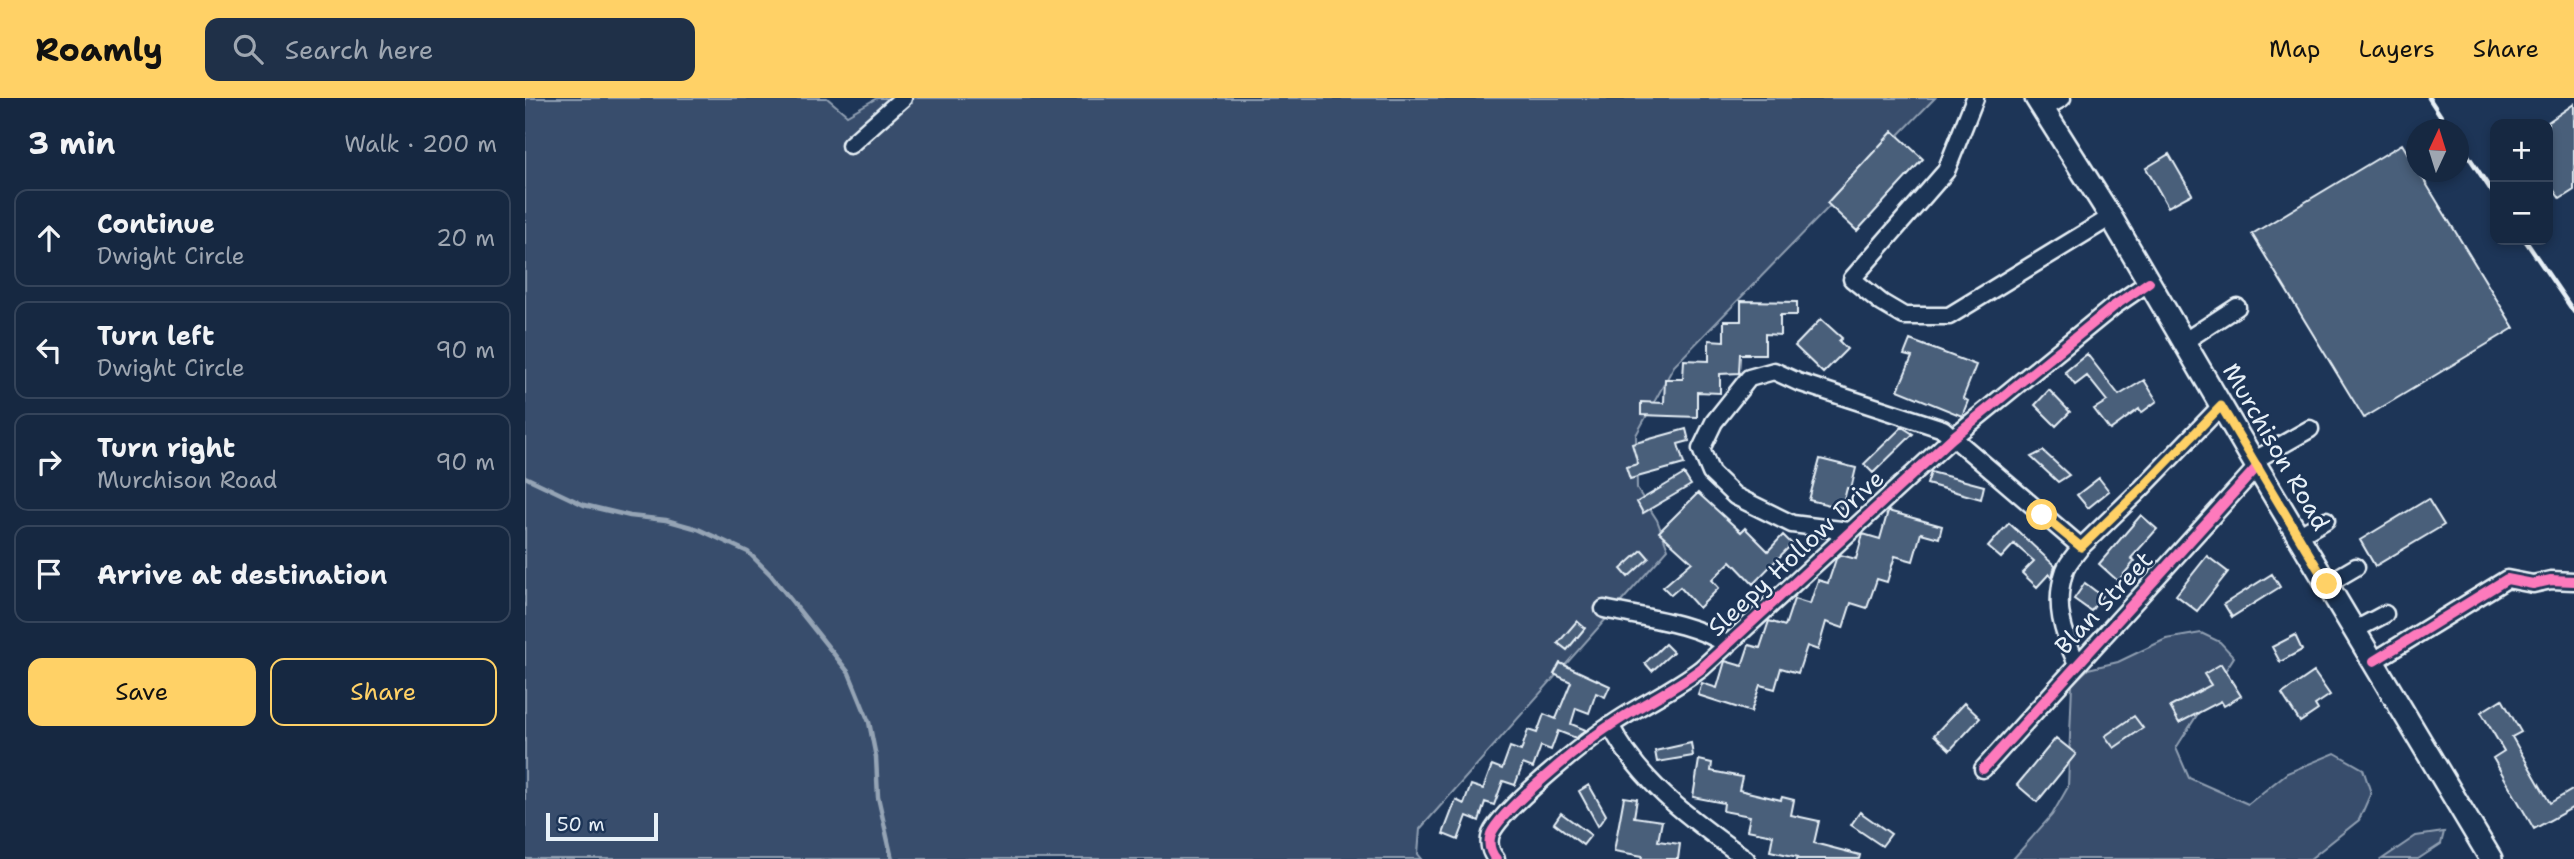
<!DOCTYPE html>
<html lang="en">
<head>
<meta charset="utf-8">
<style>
  body { margin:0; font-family:"Shantell Sans",sans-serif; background:#1f3048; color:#f1f3f6 }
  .controls { position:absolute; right:21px; top:21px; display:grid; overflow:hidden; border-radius:14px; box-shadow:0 4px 10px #0003 }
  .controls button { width:63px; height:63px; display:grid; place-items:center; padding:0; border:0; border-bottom:2px solid #35445a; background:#162841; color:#f1f3f6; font:35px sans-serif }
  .compass { position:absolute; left:1881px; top:21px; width:63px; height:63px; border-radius:50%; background:#162841; box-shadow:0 4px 10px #0003; rotate:4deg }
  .scale { position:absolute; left:21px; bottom:18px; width:112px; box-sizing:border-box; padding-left:7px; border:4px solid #e8f1f8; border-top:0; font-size:19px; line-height:24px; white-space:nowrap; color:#e8f1f8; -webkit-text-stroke:5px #1d3557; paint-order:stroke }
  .stop { position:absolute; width:21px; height:21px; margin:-16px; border:5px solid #ffd166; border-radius:50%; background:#fff }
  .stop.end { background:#ffd166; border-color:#fff; box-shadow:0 2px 7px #0008 }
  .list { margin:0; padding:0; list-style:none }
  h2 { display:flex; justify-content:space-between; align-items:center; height:91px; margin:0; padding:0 28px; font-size:30px }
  h2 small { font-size:23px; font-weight:400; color:#9ea6b1 }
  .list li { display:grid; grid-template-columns:46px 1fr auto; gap:21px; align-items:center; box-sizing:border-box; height:98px; margin:0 14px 14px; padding:0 14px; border:2px solid #35445a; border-radius:14px }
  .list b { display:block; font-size:26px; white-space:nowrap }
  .list p { margin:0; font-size:23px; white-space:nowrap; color:#9ea6b1 }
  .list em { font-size:23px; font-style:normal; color:#9ea6b1 }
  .actions { display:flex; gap:14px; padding:21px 28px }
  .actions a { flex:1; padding:16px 0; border:2px solid #ffd166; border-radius:14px; text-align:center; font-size:24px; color:#ffd166 }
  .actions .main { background:#ffd166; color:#111 }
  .icon { flex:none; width:38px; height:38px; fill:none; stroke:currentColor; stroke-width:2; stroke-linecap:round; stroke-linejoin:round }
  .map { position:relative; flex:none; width:2049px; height:761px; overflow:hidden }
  header { display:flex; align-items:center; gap:42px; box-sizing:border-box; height:98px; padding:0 35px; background:#ffd166; color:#111 }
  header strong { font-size:33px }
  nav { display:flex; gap:38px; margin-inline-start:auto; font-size:24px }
  .search { width:490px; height:63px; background:#1f3048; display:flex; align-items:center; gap:18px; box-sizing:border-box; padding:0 24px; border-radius:14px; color:#9ea6b1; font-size:26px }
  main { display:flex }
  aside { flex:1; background:#162841 }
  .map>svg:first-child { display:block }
</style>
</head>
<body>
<header>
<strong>Roamly</strong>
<div class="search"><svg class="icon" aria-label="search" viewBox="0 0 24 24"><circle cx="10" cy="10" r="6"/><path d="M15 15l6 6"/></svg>Search here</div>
<nav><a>Map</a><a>Layers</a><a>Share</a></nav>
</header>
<main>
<aside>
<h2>3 min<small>Walk · 200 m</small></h2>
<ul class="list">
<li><svg class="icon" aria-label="ahead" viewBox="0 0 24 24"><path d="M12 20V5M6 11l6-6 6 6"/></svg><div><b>Continue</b><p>Dwight Circle</p></div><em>20 m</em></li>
<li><svg class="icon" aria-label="left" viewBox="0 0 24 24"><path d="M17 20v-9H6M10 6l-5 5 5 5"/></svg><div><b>Turn left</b><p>Dwight Circle</p></div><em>90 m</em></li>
<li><svg class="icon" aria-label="right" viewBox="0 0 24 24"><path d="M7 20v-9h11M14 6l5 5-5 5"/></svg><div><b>Turn right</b><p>Murchison Road</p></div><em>90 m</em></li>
<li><svg class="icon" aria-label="arrive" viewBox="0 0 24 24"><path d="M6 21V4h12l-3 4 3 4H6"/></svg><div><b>Arrive at destination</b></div></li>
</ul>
<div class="actions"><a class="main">Save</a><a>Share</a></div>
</aside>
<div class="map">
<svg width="2049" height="761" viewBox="0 0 2049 761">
  <rect width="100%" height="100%" fill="#1d3557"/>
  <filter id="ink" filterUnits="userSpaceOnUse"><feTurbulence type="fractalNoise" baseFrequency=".0143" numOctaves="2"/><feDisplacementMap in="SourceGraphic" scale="14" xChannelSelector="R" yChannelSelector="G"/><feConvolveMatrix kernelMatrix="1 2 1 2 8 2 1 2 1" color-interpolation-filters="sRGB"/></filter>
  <g filter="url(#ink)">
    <path fill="#374d6c" stroke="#909fb2" stroke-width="2" d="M0,0H302L322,17L352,0H1410L1149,268L1111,337L1112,391L1132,422L1143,451L895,731L893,756L897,761H0Z
      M1676,535L1695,544L1709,559L1651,650L1664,680L1723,706L1762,675L1810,655L1838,671L1846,695L1834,722L1785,761H1488L1527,717L1543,689L1547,586L1563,571L1593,564L1641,541Z
      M1919,734L1916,746L1893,761H1857L1891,738Z"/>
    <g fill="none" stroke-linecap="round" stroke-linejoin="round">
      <path stroke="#95a4b5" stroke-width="4.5" d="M0,379L59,407L105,418L141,422L173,431L223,454L246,477L324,575L344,624L351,659L353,699L367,761"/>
    </g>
    <path fill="#495e7a" stroke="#e8f1f8" stroke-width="2" d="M2049,6V92L2035,101L2023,84V24Z
      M1368,33L1398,61L1332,133L1302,105Z
      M1877,46L1989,230L1839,320L1727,136Z
      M1644,56L1667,96L1643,109L1621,70Z
      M1216,203L1272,204V217H1255V237L1240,236V256H1215L1214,275L1195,276V295L1172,294V319L1116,317V304L1139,305L1140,281H1158L1159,262L1184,263V242L1199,243V223H1216Z
      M1296,221L1317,240L1314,243L1322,251L1298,275L1270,248Z
      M1385,242L1451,267L1438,300L1443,303L1437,318L1373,292L1387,259L1379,257Z
      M1562,256L1594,297L1619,282L1632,303L1616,315L1614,311L1585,332L1569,311L1582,303L1562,278L1550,287L1540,274Z
      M1524,292L1545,314L1531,328L1510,307Z
      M1377,329L1388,336L1348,375L1339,366Z
      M1161,331L1164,343L1153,346L1159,366L1105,381L1101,369L1113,366L1107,346Z
      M1518,353L1544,377L1533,384L1506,359Z
      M1295,361L1331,370L1326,391L1322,390L1317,410L1284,402Z
      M1406,374L1459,388L1456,401L1402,386Z
      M1159,376L1166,387L1118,415L1112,404Z
      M1574,380L1584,393L1563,410L1552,397Z
      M1173,395L1216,434L1220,430L1243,453L1258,437L1267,446L1228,486L1206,463L1187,482L1194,490L1174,510L1155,489L1146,497L1138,489L1167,464L1134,434Z
      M1903,401L1919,427L1850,468L1835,442Z
      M1363,413L1417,428L1414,440L1396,435L1388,463L1370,458L1362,484L1352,481L1342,510L1326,505L1318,530L1301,524L1293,552L1282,548L1273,575L1256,570L1250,591L1235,587L1226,614L1173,597L1177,585L1192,590L1200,563L1217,568L1224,547L1235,550L1244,523L1260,528L1269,501L1285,506L1293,482L1303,485L1311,461L1316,457L1331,461L1338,436L1355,441Z
      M1616,417L1632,431L1606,460L1610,463L1593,483L1574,466Z
      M1484,425L1530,468L1527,479L1524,476L1512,489L1497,475L1509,463L1489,446L1476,460L1463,449Z
      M1117,452L1124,460L1103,479L1096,471Z
      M1682,458L1703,474L1672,513L1651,497Z
      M1747,476L1755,489L1707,519L1699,506Z
      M1560,485L1577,498L1566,513L1549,501Z
      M1052,523L1060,530L1042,552L1033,545Z
      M1770,537L1777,552L1755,564L1747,549Z
      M1140,546L1148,554L1127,573L1120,565Z
      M1035,565L1085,588L1080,599L1071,595L1064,615L1051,610L1046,626L1061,632L1051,640L1033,633L1026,652L1016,648L1008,670L998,666L990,687L978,683L969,707L960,704L954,723L942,718L933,742L918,736L931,702L939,706L946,687L958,691L967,667L977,671L985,649L996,653L1003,632L1012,635L1019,616L1031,621L1046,584L1029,576Z
      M1696,566L1716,598L1699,608L1696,603L1654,625L1645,609L1686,587L1679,576Z
      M1789,574L1805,597L1790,607L1793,612L1775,624L1757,596Z
      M1977,601L1996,634L1987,639L2025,705L2049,691V709L2009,731L1968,660L1979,653L1956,614Z
      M1439,605L1455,620L1425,652L1409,637Z
      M1609,618L1618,630L1589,650L1580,638Z
      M1531,640L1551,656L1512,704L1492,687Z
      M1166,645L1168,658L1132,664L1130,653Z
      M1174,662L1187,665L1186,673L1217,679L1214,692L1256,702L1257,699L1269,702L1266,717L1294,723L1289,745L1335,757L1334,761H1272L1273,759L1245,753L1248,737L1222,732L1225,718L1198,713L1199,705L1168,699Z
      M1064,687L1081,717L1073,728L1054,693Z
      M1099,699L1112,701L1109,719L1137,723L1133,743L1155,746L1153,761H1117L1118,758L1089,753Z
      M1335,714L1366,736L1357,748L1326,727Z
      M1036,715L1066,737L1058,747L1029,725Z"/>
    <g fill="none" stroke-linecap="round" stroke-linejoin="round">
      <defs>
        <path id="minor" d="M1450,0L1421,73L1327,181L1357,205L1379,218H1424L1586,119
          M1518,11L1537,0
          M325,47L378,0
          M1660,243L1712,209
          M1728,363L1785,331
          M1324,433L1267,426L1210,398L1186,375L1176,351L1189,324L1224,280L1249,273L1273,284L1418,331L1556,449L1616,391L1696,308
          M1773,438L1801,422
          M1802,486L1831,469
          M1079,511C1119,520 1167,524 1203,547
          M1830,532L1860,516
          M1849,563L1982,481L2008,486L2026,482L2049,483
          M1552,566C1538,535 1528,506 1540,472C1543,464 1551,456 1556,449
          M1085,627C1116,687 1168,722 1221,761
          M1458,671L1732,369
          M971,761C965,754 963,745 966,736C976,712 1061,643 1086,627C1116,606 1149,592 1177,570L1427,340L1589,208L1624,184"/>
        <path id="major" d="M1511,0L1586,119L1732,369L1966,761"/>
      </defs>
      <use href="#minor" stroke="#e8f1f8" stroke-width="21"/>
      <use href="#major" stroke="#e8f1f8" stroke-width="26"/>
      <use href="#minor" stroke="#1d3557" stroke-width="16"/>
      <use href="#major" stroke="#1d3557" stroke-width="21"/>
      <path stroke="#e8f1f8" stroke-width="4.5" d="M1904,0L1925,32
        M1934,44L1970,98
        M2000,142L2049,214"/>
      <defs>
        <path id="cycleway" d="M1849,563L1982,481L2008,486L2026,482L2049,483
          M1458,671L1732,369
          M971,761C965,754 963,745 966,736C976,712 1061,643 1086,627C1116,606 1149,592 1177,570L1427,340L1589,208L1624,184"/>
      </defs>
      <use href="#cycleway" stroke="#1d3557" stroke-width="15"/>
      <use href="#cycleway" stroke="#fd7abc" stroke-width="10"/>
    </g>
  </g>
  <g fill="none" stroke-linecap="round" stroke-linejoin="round" filter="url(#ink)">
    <path stroke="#ffd166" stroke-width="9" d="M1517,417L1556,449L1616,391L1696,308L1802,486"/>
  </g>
  <g text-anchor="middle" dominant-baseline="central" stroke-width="5" stroke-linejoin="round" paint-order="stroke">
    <g font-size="24" fill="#e8f1f8" stroke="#1d3557">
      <text transform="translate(1751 349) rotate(60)">Murchison Road</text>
      <text transform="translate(1271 455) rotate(-43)">Sleepy Hollow Drive</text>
      <text transform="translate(1579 505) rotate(-47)">Blan Street</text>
    </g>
  </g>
</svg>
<div class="controls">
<button>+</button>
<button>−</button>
</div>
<svg class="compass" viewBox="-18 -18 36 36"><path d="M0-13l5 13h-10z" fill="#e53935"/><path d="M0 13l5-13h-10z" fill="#9ea6b1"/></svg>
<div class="scale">50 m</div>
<div class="stop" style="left:1517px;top:417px"></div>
<div class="stop end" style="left:1802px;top:486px"></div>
</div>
</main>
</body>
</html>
